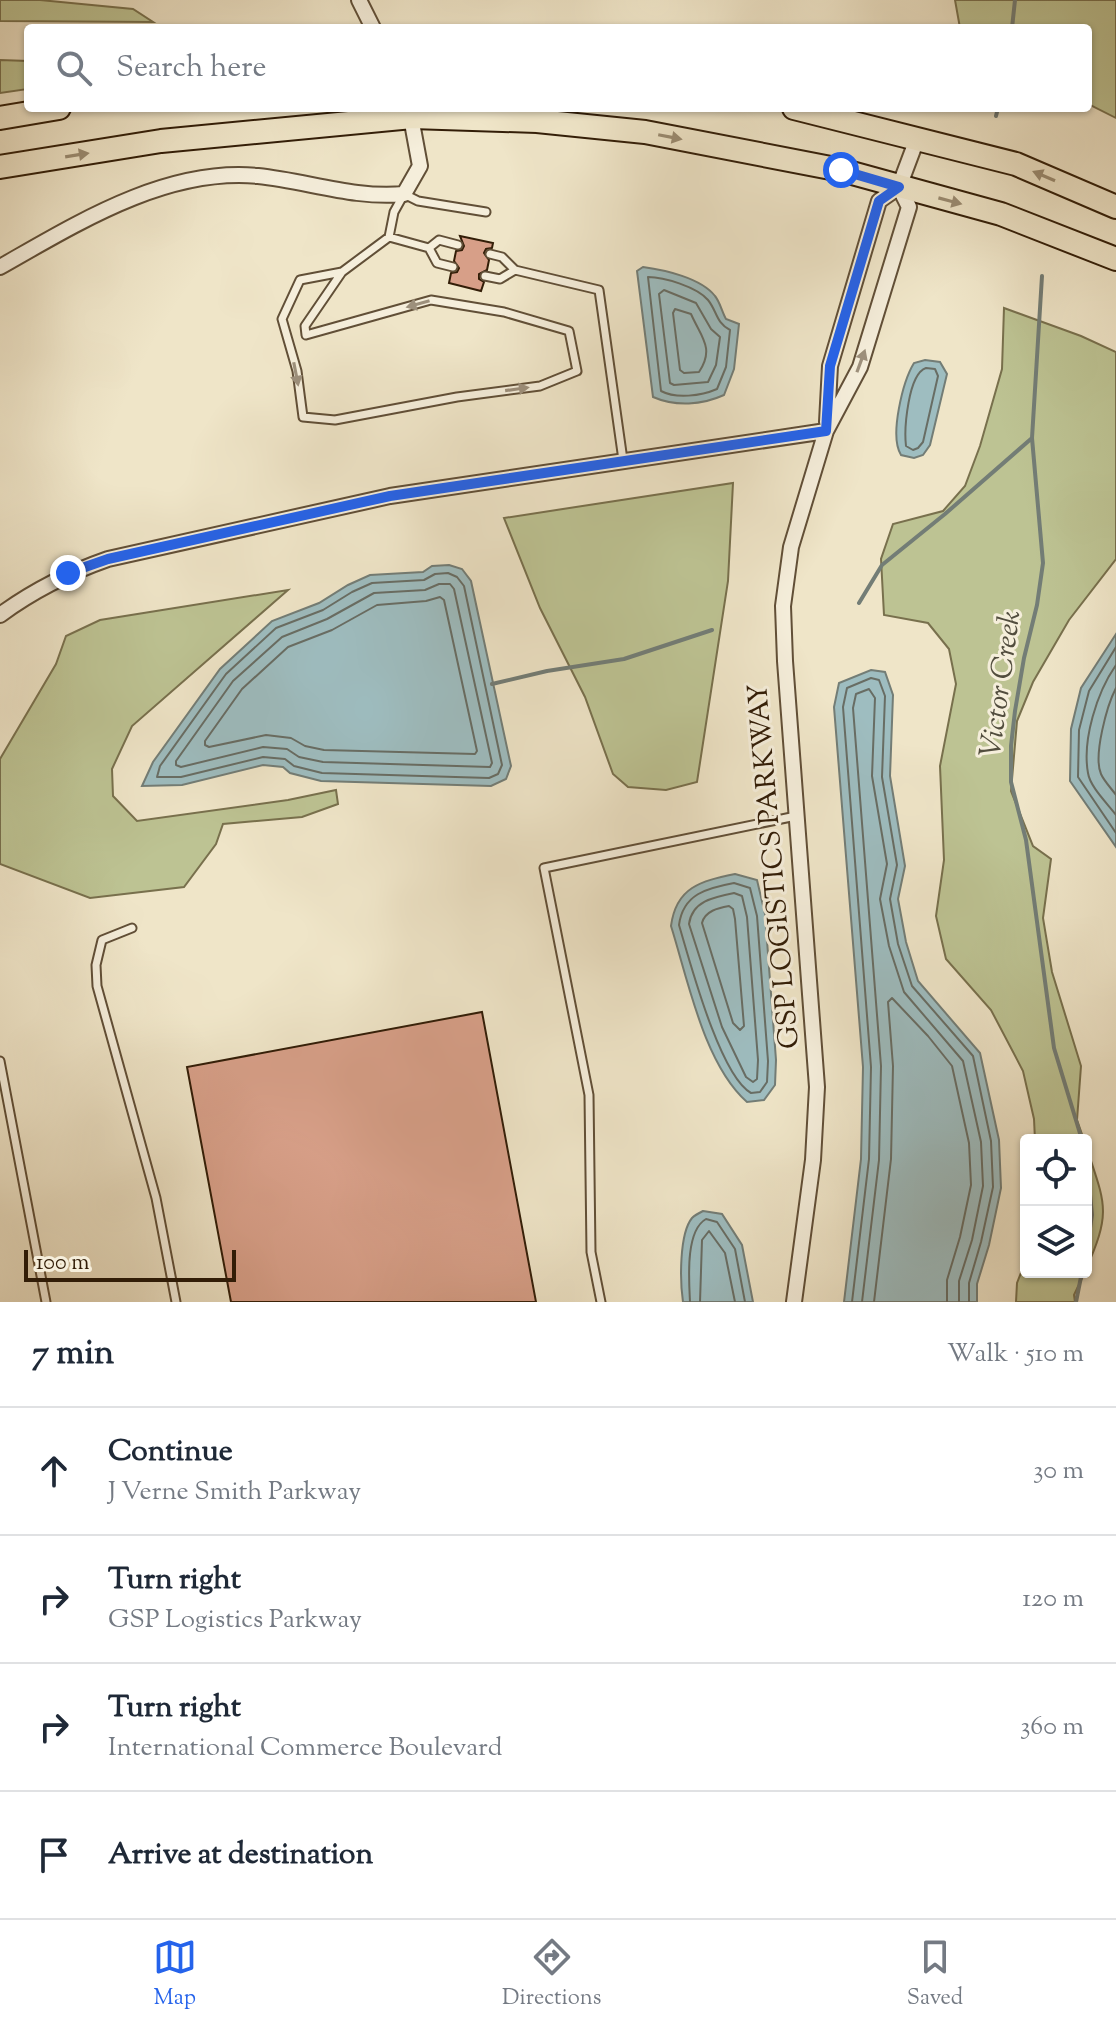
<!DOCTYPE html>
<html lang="en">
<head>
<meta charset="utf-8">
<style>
  body { margin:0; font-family:"Sorts Mill Goudy",serif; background:#f2f2f3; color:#1f2937 }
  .controls { position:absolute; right:24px; bottom:24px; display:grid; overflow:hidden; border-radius:8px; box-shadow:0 2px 6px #0004 }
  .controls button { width:72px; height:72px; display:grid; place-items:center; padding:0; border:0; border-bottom:2px solid #e0e1e3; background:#fff; color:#1f2937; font:40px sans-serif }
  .scale { position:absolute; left:24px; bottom:20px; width:212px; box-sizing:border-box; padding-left:8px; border:4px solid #321d07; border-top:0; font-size:22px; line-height:28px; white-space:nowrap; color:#321d07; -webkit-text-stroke:6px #f5eedb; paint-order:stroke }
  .stop { position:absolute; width:24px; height:24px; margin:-18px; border:6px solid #2563eb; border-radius:50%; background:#fff }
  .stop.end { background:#2563eb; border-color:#fff; box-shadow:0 2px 8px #0008 }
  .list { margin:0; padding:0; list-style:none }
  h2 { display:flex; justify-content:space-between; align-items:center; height:104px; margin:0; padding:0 32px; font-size:34px }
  h2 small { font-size:26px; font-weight:400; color:#747a83 }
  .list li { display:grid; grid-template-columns:52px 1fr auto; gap:24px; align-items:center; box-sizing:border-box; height:128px; padding:0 32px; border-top:2px solid #e0e1e3 }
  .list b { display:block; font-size:30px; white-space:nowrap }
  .list p { margin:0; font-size:26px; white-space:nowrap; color:#747a83 }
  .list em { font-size:26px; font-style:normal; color:#747a83 }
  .icon { flex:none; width:44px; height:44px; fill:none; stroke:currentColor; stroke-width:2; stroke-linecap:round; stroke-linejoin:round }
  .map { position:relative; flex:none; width:1116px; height:1302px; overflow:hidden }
  .search { position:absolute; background:#fff; box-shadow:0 2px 6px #0004; left:24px; right:24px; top:24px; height:88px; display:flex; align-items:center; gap:20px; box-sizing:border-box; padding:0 28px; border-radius:8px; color:#747a83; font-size:30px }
  .sheet { height:616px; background:#fff }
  nav { display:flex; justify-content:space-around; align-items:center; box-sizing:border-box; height:112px; border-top:2px solid #e0e1e3; background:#fff; font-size:22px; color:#747a83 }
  nav a { display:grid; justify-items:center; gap:4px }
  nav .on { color:#2563eb }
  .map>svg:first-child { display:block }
</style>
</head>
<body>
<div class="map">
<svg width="1116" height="1302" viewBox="0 0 1116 1302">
  <rect width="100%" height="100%" fill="#efe5c8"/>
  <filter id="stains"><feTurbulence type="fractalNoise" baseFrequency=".0025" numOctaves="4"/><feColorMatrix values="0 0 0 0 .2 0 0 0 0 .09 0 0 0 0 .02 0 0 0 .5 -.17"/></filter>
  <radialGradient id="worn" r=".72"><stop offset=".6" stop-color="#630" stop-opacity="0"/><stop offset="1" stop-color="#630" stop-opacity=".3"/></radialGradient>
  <path fill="#bdc393" stroke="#78704d" stroke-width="2" d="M0,0H40L133,9L153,22L0,21Z
    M955,0H1116V118L1088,104V28H960Z
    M0,60L28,61V89L0,93Z
    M1004,308L1081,336L1116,352V559L1069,620L1033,682L1017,721L1011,791L1033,846L1051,859L1043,918L1052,972L1081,1066L1077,1120L1084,1140H1035L1034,1119L1023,1071L991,1010L946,959L936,916L944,860L940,766L956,684L949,649L928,623L884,615L881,559L893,524L943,511L965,486L980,446L1002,369Z
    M733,483L728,581L697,782L666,790L628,787L613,774L585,697L540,608L504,518Z
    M288,590L132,726L112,769L113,796L137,821L288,800L336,790L338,804L302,817L223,824L216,844L184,887L90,898L0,864V759L56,664L66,636L100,620Z
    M1086,1146C1105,1204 1112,1211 1086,1269Z
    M1026,1260V1272H1085L1074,1295L1075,1302H1016L1017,1283Z"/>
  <path fill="#9ebdc0" stroke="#737d76" stroke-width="2" d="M643,267C665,270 701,278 715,296C720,302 722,312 726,319L739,324L734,369L724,395C702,405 676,407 653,397L637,271Z
    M925,360L940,362L947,374L930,445L923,455L914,458L901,455C889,436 903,381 914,363Z
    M449,565L462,569L471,581L511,766L506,779L491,786L321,781L290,773L283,767L263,765L182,785L142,786L153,762L220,669L272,621L319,603L348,585L370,575L423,572L432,566Z
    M1116,634V847L1070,781L1071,729L1081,688Z
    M871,670L885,672L893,695L890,776L905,866L898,899L906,942L918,981L980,1053L999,1140L1001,1188L989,1245L977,1284V1302H844L861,1159L863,1067L834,707L839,683Z
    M735,874L757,880L765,914L776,1060L775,1085L764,1100L747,1102C704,1064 688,980 671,926C676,887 701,881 735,874Z
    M703,1211L722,1214L742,1245L753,1302H683C680,1282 679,1234 692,1218C695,1215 699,1213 703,1211Z"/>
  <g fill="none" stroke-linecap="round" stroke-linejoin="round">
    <path stroke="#686d64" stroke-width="2" d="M648,277C664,277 697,287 708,300C717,311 716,323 730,330L726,367L717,389C701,396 676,399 661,391Z
      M664,290L696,303L711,329L720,337L716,365L708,382L674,385L670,383L659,294Z
      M675,309L691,314C701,337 715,348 699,372L684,373L680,370L673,313Z
      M926,368L935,369L938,376L923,442L918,448L913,450L906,446C904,429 908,374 926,368Z
      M448,573L457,577L464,586L502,765L498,774L489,778L322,773L294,766L285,759L263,757L181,777H157L160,766L226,674L276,628L323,610L352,592L372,583L424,580L435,574Z
      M439,584H450L454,589L492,763L490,767L323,762L299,757L287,749L263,747L181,767L176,765V761L233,681L282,637L327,619L374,593L425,590Z
      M440,597L444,600L477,751L475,754L324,750L305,746L291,738L266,735L209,747L205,745V741L242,689L288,647L332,630L377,605L426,601Z
      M1116,647L1089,691L1079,730L1078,777L1116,833
      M1116,665C1097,692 1082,740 1088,773C1090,787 1108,804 1116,815
      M1116,688C1107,705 1093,756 1101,774C1104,781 1111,788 1116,795
      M734,883L750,888L757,916L768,1061L767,1082L760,1092L751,1093C720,1076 690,962 679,925C683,894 707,888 734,883Z
      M734,893L742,896L747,917L758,1060L757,1079L753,1082L746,1077L722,1027L689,924C692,901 714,897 734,893Z
      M729,906L733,909L735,919L744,1026L740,1030L733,1023L702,923C705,911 718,908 729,906Z
      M690,1302C689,1280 685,1231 706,1219L717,1222L735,1249L745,1302
      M700,1302L702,1240L709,1231L725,1253L735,1302
      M852,1302L869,1159L871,1067L843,707L847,688L871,678L879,680L885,696L882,777L897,865L890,899L898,944L912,986L973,1056L991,1141L993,1187L981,1242L969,1283V1302
      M862,1302L879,1160L881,1066L853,708L856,694L869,689L875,698L872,776L887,864L880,899L889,946L904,992L963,1061L981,1142L983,1186L972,1240L959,1281V1302
      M874,1302L891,1159L893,1066L888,1002L892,998L928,1036L952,1066L969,1143L971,1185L960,1237L947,1280V1302"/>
    <path stroke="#737d76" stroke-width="4" d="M1012,28L1015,0
      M996,116L998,108
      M1042,276L1032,438L1043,563L1037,605L1024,658L1015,711L1011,746V782L1026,840L1054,1048L1082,1140
      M859,603L882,565L945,514L1032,438
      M492,684L547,671L624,659L712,630
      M1086,1153L1092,1215L1086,1255
      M1076,1302L1082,1272"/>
  </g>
  <path fill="#d79f88" stroke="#321d07" stroke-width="2" d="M460,236L493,243L492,248L486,249L484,253L489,260L487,270L479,274V279L484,282L481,291L449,283L451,273L457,272L459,268L454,261L456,251L462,250L464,246Z
    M482,1012L536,1302H231L187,1067Z"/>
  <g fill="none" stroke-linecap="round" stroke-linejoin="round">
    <defs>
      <path id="service" d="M389,237L394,212L404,194L418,201L486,212
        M429,248L439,240L458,245
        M490,254L502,257L515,270L599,290L623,460
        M342,272L305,326L306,335L431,300L504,312L569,331L577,371L540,386L457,397L335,420L303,417L297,371L282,319L300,280L342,272L389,237L429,248L437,263L453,267
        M485,276L500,279L515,270
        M132,928L102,940L96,965L97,986L156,1198L176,1302
        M0,1061L46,1302
        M601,1302L591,1252L589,1095L544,868L796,816"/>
      <path id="minor" d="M359,0L373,28
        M0,267C76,224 166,167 258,176C307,181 355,199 404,194L420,166L410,112
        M827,422L830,366L879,201L899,187L917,139
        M0,615C34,590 68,573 108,559L390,496L826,431
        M794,1302L813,1160L817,1087L785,661L783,606L791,547L826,431L860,367L909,207L899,187"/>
      <path id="primary" d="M794,108L1016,164L1116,207
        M0,118L59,108
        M0,167L161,141L412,117L537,121L645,132L841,170L1001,214L1116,259"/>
    </defs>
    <use href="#service" stroke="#614f37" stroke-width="11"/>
    <use href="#minor" stroke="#614f37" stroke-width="18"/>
    <use href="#primary" stroke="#321d07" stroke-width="26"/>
    <use href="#service" stroke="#f5eedb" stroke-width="7"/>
    <use href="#minor" stroke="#f5eedb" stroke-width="14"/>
    <use href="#primary" stroke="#efe5c8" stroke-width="22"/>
  </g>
  <defs><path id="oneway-solid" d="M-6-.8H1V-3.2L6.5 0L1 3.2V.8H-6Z" transform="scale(2)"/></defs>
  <g fill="#9a8b71">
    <use href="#oneway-solid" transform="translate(670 137) rotate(11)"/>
    <use href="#oneway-solid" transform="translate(77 155) rotate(-9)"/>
    <use href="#oneway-solid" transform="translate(1044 176) rotate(-157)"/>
    <use href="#oneway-solid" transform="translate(950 201) rotate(15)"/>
  </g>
  <g fill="#9d907c">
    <use href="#oneway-solid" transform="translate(418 304) rotate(164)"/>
    <use href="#oneway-solid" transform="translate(861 361) rotate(-70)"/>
    <use href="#oneway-solid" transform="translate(296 374) rotate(79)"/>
    <use href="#oneway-solid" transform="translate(517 389) rotate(-8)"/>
  </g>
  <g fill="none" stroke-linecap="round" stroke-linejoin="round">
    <path stroke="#2563eb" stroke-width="10" d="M68,573L108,559L390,496L826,431L830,366L879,201L899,187L841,170"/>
  </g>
  <g text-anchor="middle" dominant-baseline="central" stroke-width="6" stroke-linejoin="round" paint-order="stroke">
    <g font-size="28" fill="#321d07" stroke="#f5eedb">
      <text transform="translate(775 866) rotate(-95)">GSP LOGISTICS PARKWAY</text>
    </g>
    <g font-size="30" font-style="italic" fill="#524d3e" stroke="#f5eedb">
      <text transform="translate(1002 684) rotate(-82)">Victor Creek</text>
    </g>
  </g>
  <rect width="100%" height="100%" filter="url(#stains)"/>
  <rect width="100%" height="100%" fill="url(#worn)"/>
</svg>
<div class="controls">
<button><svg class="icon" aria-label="locate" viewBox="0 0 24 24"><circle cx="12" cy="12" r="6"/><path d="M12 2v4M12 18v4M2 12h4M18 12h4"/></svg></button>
<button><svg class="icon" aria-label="layers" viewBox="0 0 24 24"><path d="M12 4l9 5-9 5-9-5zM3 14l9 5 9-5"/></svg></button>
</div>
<div class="scale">100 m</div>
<div class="stop" style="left:841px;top:170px"></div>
<div class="stop end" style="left:68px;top:573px"></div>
<div class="search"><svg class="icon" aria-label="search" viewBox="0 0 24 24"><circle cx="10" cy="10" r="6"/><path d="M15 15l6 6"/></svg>Search here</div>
</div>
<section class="sheet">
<h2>7 min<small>Walk · 510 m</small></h2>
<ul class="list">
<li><svg class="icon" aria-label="ahead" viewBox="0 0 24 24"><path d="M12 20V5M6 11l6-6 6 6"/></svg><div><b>Continue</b><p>J Verne Smith Parkway</p></div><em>30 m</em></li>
<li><svg class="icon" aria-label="right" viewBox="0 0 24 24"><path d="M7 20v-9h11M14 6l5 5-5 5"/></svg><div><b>Turn right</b><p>GSP Logistics Parkway</p></div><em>120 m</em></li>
<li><svg class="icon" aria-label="right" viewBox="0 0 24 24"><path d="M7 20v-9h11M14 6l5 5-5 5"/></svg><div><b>Turn right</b><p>International Commerce Boulevard</p></div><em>360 m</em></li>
<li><svg class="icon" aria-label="arrive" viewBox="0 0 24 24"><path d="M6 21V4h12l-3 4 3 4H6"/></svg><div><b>Arrive at destination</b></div></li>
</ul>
</section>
<nav>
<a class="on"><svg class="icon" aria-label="map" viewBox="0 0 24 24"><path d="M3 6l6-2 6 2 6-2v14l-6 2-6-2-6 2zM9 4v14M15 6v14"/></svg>Map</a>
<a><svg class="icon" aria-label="directions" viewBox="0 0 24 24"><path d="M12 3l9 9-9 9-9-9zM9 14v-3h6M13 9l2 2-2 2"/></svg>Directions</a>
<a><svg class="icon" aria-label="saved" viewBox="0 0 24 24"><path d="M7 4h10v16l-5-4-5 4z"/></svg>Saved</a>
</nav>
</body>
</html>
